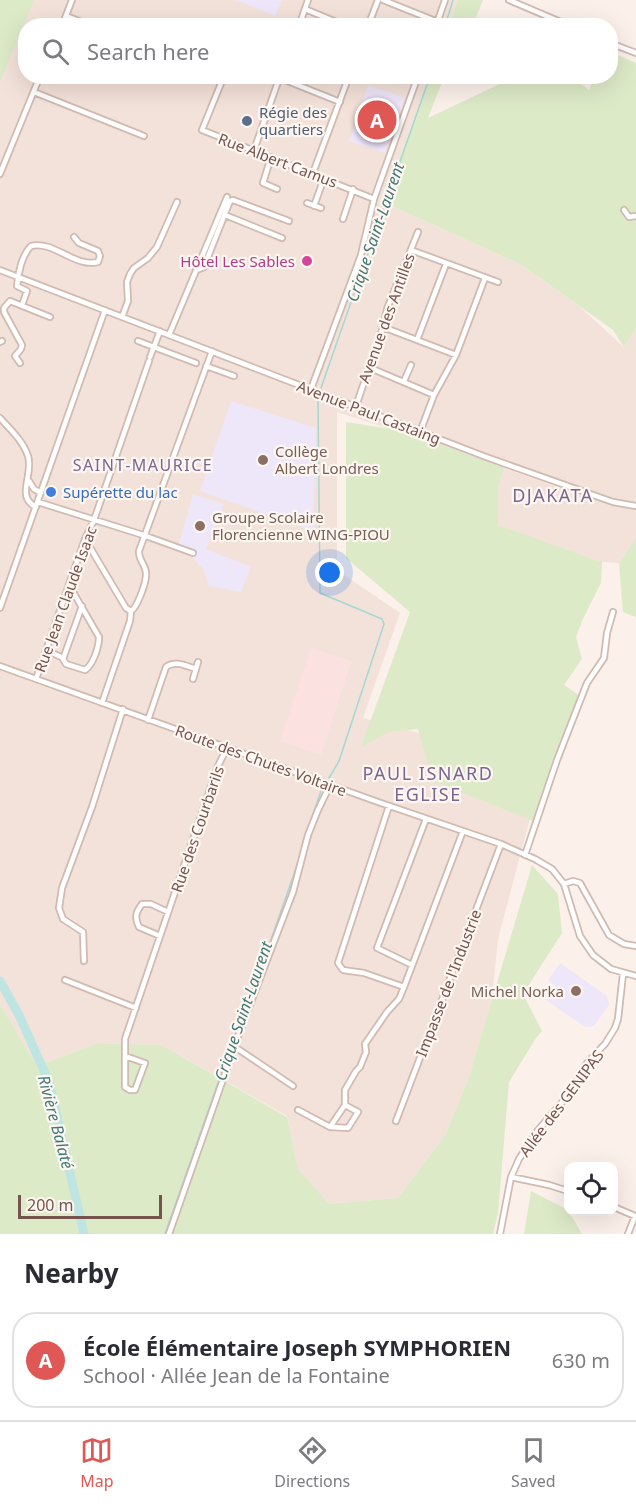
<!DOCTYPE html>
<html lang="en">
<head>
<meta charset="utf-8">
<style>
  body { margin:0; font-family:"Noto Sans",sans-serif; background:#f2f2f3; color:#2b2b33 }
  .controls { position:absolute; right:18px; bottom:18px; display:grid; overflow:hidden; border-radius:12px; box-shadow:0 6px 24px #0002 }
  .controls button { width:54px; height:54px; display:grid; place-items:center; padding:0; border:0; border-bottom:2px solid #e1e1e2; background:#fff; color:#2b2b33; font:30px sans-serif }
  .scale { position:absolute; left:18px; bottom:15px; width:144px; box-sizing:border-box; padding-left:6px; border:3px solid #76544e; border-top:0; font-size:16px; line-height:21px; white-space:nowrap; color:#76544e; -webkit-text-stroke:4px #fef6f1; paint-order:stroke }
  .you { position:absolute; left:330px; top:573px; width:21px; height:21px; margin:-15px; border:4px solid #fff; border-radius:50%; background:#1a73e8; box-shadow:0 0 0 9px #1a73e833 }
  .badge { display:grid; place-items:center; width:39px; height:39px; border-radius:50%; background:#e05855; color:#fff; font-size:20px; font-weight:700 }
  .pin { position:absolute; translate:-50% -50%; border:3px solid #fff; box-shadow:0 2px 6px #0006 }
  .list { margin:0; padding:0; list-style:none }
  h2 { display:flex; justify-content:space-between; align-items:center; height:78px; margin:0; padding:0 24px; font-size:26px }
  h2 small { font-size:20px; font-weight:400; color:#7c7c81 }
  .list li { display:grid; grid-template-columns:39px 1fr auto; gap:18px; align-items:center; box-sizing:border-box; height:96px; margin:0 12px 12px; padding:0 12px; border:2px solid #e1e1e2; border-radius:24px }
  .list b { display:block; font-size:22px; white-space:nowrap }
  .list p { margin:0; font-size:20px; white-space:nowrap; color:#7c7c81 }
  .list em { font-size:20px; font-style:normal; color:#7c7c81 }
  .icon { flex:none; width:33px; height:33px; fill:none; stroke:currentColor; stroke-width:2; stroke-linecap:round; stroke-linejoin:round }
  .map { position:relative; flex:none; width:636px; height:1234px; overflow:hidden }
  .search { position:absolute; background:#fff; box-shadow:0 6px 24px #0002; left:18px; right:18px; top:18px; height:66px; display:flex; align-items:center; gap:15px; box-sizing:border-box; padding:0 21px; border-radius:24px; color:#7c7c81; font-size:22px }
  .sheet { height:186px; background:#fff }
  nav { display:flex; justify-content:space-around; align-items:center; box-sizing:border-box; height:84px; border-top:2px solid #e1e1e2; background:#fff; font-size:16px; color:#7c7c81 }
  nav a { display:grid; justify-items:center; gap:3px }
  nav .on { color:#e05855 }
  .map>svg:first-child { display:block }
</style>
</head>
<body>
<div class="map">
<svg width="636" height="1234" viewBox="0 0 636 1234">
  <rect width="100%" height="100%" fill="#fcf1ea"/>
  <path fill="#f3e2d9" d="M0,0H458L448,25L26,26V76L430,77L383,202L520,264L579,306L624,347L636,328V537L619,563L602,562L497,525L498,487L504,468L583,496L584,491L337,412V570L400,613L363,718L430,736L428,764L537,792L498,939L492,1000L468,1080L445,1135L398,1198L329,1204L298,1170L287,1116L162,1045L97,1043L37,1066L0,1004Z"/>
  <path fill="#fbe1df" d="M311,648L352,661L321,755L280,741Z"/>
  <path fill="#eee6f9" d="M236,0H282L275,16Z
    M368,85L405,98L385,153L349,141Z
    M231,401L316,428L313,531L200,491Z
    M193,494L224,504L206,549L251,567L241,592L209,586L203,569L192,557L177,551Z
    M560,963L607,996L609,1005L594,1026L585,1027L546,1000L556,986L548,980Z"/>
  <path fill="#ddeac8" d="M0,0H34L0,82Z
    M458,0H483L473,25H448Z
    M611,52L636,63V328L624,347L613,330L520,264L383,202L430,77H444L428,118L514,77H571L589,90L595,77L610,76Z
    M346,422L405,431L504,468L498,487V525L602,562L601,583L583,619L576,637L582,659L564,685L579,695L554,756L533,821L433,781L418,729L389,732L361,747L410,612L346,558Z
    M636,537V617L623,612L619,563Z
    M532,865L558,894L562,933L523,994L542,1031L536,1038L509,1082L498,1214L493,1234H0V1004L37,1066L97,1043L162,1045L287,1117L298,1169L329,1204L398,1198L445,1135L468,1080Z
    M531,1191L568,1210L582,1234H524Z"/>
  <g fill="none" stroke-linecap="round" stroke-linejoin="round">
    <path stroke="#a5d7d4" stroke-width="1.5" d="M445,26L453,0
      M321,388L430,76
      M318,398L320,593L382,619L384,624L339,761L329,778
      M308,829L322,788
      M258,977L302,851
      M165,1234L233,1040L247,1006"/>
    <path stroke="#bfe5e3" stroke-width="9" d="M0,981L19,1015L49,1082L84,1234"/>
    <defs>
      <path id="minor" d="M383,0L438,22
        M509,0L570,26
        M305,9L346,26
        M66,16L92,26
        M62,26L72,0
        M299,26L308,0
        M368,26L378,0
        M436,26L445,0
        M610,43L636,53
        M224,76L202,130L374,199
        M280,78L340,102
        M34,92L144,136
        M254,150L280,76
        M271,157L263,183L277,189
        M313,173L349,76
        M0,174L40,76
        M307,203L321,208
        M314,206L324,178
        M624,210L629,217L636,216
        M225,215L282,238
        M343,219L353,189
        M411,250L498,282
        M0,270L486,457L613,502L636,506
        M197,270L204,267L230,201L233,200L289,221
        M22,305L27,291L17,286C18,273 22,255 31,246C53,240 75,268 98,262L100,256L98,251L79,243L74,237
        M122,317L128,301L127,282L130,274L134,268L148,258L157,247L177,202
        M383,327L456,355
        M169,335L227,197
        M417,340L446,264
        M138,341L196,363
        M0,342L2,341
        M150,357L160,331
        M20,363L15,356L21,349L22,345L4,312V308L10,301L50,317
        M206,366L234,376
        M368,367L434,395
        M404,381L411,365
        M311,389L361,255L374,199L418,76
        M356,406L383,327L387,309L418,232
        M0,418C11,430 23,441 28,456C34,475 15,497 36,507
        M420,432L434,395L456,355L485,278
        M29,481L34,489L41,493
        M38,502L146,536L193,553
        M85,539L126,608L131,611
        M69,585L99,637C99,647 93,665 85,670L66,664L63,659L82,606
        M0,608L105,310
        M46,650L63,658
        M0,666L378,802L501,844L535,859L552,869L564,884L580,936L593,955L611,969L636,976
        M36,679L85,539L94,520L149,361
        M193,679L198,662
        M102,703L130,621L131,611C137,608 146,583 146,575C147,566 138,560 139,551L212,351
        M148,720L166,667C175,660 186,666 196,669
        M525,855L557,760L587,683L604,658L607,633L613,612
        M564,884L573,881L580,883L609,935L624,944L636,946
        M160,936L139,927C134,917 136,912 142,904H151L168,912
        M84,961L83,932L63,919L59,908L62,888L92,807L123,709
        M412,965L377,948L426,819
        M65,980L136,1008
        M404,987L463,831
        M235,1047L293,1086
        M125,1056L145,1063L135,1090H130L125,1087V1039L218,766L227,748
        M298,1110L330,1127L348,1128L358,1112L345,1105
        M396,1121L501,844
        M330,1127L345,1105V1090L356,1071L360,1067L366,1052L365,1044L387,1012L399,999L404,987L364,973L343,970L338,963L389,806
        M511,1177L549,1185L568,1191
        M614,1207L635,1216L628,1234
        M169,1234L241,1028L293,892L308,835L318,810L330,785
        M500,1234L511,1177L519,1159L538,1130L569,1094L587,1063L605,1044L615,1028L618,1019L623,974"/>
    </defs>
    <use href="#minor" stroke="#d0bab2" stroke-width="8"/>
    <use href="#minor" stroke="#fff" stroke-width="4.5"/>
  </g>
  <circle fill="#5c6f8a" stroke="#fef6f1" stroke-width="2" cx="247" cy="121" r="6"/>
  <circle fill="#d1479c" stroke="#fef6f1" stroke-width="2" cx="307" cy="261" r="6"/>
  <g fill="#8d6e63" stroke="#fef6f1" stroke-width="2">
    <circle cx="263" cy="460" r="6"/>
    <circle cx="200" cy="526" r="6"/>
    <circle cx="576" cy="991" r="6"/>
  </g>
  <circle fill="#3f7fe0" stroke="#fef6f1" stroke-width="2" cx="51" cy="492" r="6"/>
  <g text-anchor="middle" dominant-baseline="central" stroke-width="4.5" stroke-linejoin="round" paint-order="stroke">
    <g font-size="15" fill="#4e5e75" stroke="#fef6f1" text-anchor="start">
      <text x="259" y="112">Régie des<tspan x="259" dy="17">quartiers</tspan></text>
    </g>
    <g font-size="15" fill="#76544e" stroke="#fef6f1">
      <text transform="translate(278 160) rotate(21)">Rue Albert Camus</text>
      <text transform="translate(386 318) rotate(-70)">Avenue des Antilles</text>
      <text transform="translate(369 412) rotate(21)">Avenue Paul Castaing</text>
      <text transform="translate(65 599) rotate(-70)">Rue Jean Claude Isaac</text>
      <text transform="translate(261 760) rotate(20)">Route des Chutes Voltaire</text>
      <text transform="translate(197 829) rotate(-71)">Rue des Courbarils</text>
      <text transform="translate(448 983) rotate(-69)">Impasse de l'Industrie</text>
      <text transform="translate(561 1103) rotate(-53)">Allée des GENIPAS</text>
    </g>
    <g font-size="15" fill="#b23c85" stroke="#fef6f1" text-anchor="end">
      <text x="295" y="261">Hôtel Les Sables</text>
    </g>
    <g font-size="15" fill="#785e54" stroke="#fef6f1" text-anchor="start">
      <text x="275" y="451">Collège<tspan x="275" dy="17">Albert Londres</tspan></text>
      <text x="212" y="517">Groupe Scolaire<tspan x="212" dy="17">Florencienne WING-PIOU</tspan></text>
      <text x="564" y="991" text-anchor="end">Michel Norka</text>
    </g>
    <g font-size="15" fill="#366cbe" stroke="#fef6f1" text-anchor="start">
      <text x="63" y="492">Supérette du lac</text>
    </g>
    <g font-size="16" font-style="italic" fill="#427a78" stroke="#fef6f1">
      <text transform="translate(375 232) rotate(-71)">Crique Saint-Laurent</text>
      <text transform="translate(243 1011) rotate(-71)">Crique Saint-Laurent</text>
      <text transform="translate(56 1122) rotate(75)">Rivière Balaté</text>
    </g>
    <g font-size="16" letter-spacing="1.5" fill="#7a6691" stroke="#fef6f1">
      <text x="143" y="465">SAINT-MAURICE</text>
    </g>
    <g font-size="18" letter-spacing="1.5" fill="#7a6691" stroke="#fef6f1">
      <text x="553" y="495">DJAKATA</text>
      <text x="428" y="773">PAUL ISNARD<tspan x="428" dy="21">EGLISE</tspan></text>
    </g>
  </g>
</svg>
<div class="controls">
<button><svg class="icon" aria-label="locate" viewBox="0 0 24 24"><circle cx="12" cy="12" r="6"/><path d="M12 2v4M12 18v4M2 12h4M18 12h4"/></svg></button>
</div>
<div class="scale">200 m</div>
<div class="you"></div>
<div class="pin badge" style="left:377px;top:120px">A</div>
<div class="search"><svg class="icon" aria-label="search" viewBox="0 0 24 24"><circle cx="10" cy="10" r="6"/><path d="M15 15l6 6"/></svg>Search here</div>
</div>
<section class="sheet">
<h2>Nearby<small></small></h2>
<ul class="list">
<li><span class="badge">A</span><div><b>École Élémentaire Joseph SYMPHORIEN</b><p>School · Allée Jean de la Fontaine</p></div><em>630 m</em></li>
</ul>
</section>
<nav>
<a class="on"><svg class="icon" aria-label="map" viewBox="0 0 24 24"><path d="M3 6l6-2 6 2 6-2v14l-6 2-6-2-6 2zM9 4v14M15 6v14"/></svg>Map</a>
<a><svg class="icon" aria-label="directions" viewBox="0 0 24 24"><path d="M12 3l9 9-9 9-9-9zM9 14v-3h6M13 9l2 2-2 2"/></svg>Directions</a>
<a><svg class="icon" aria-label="saved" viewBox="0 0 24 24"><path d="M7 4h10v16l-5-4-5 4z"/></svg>Saved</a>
</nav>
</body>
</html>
